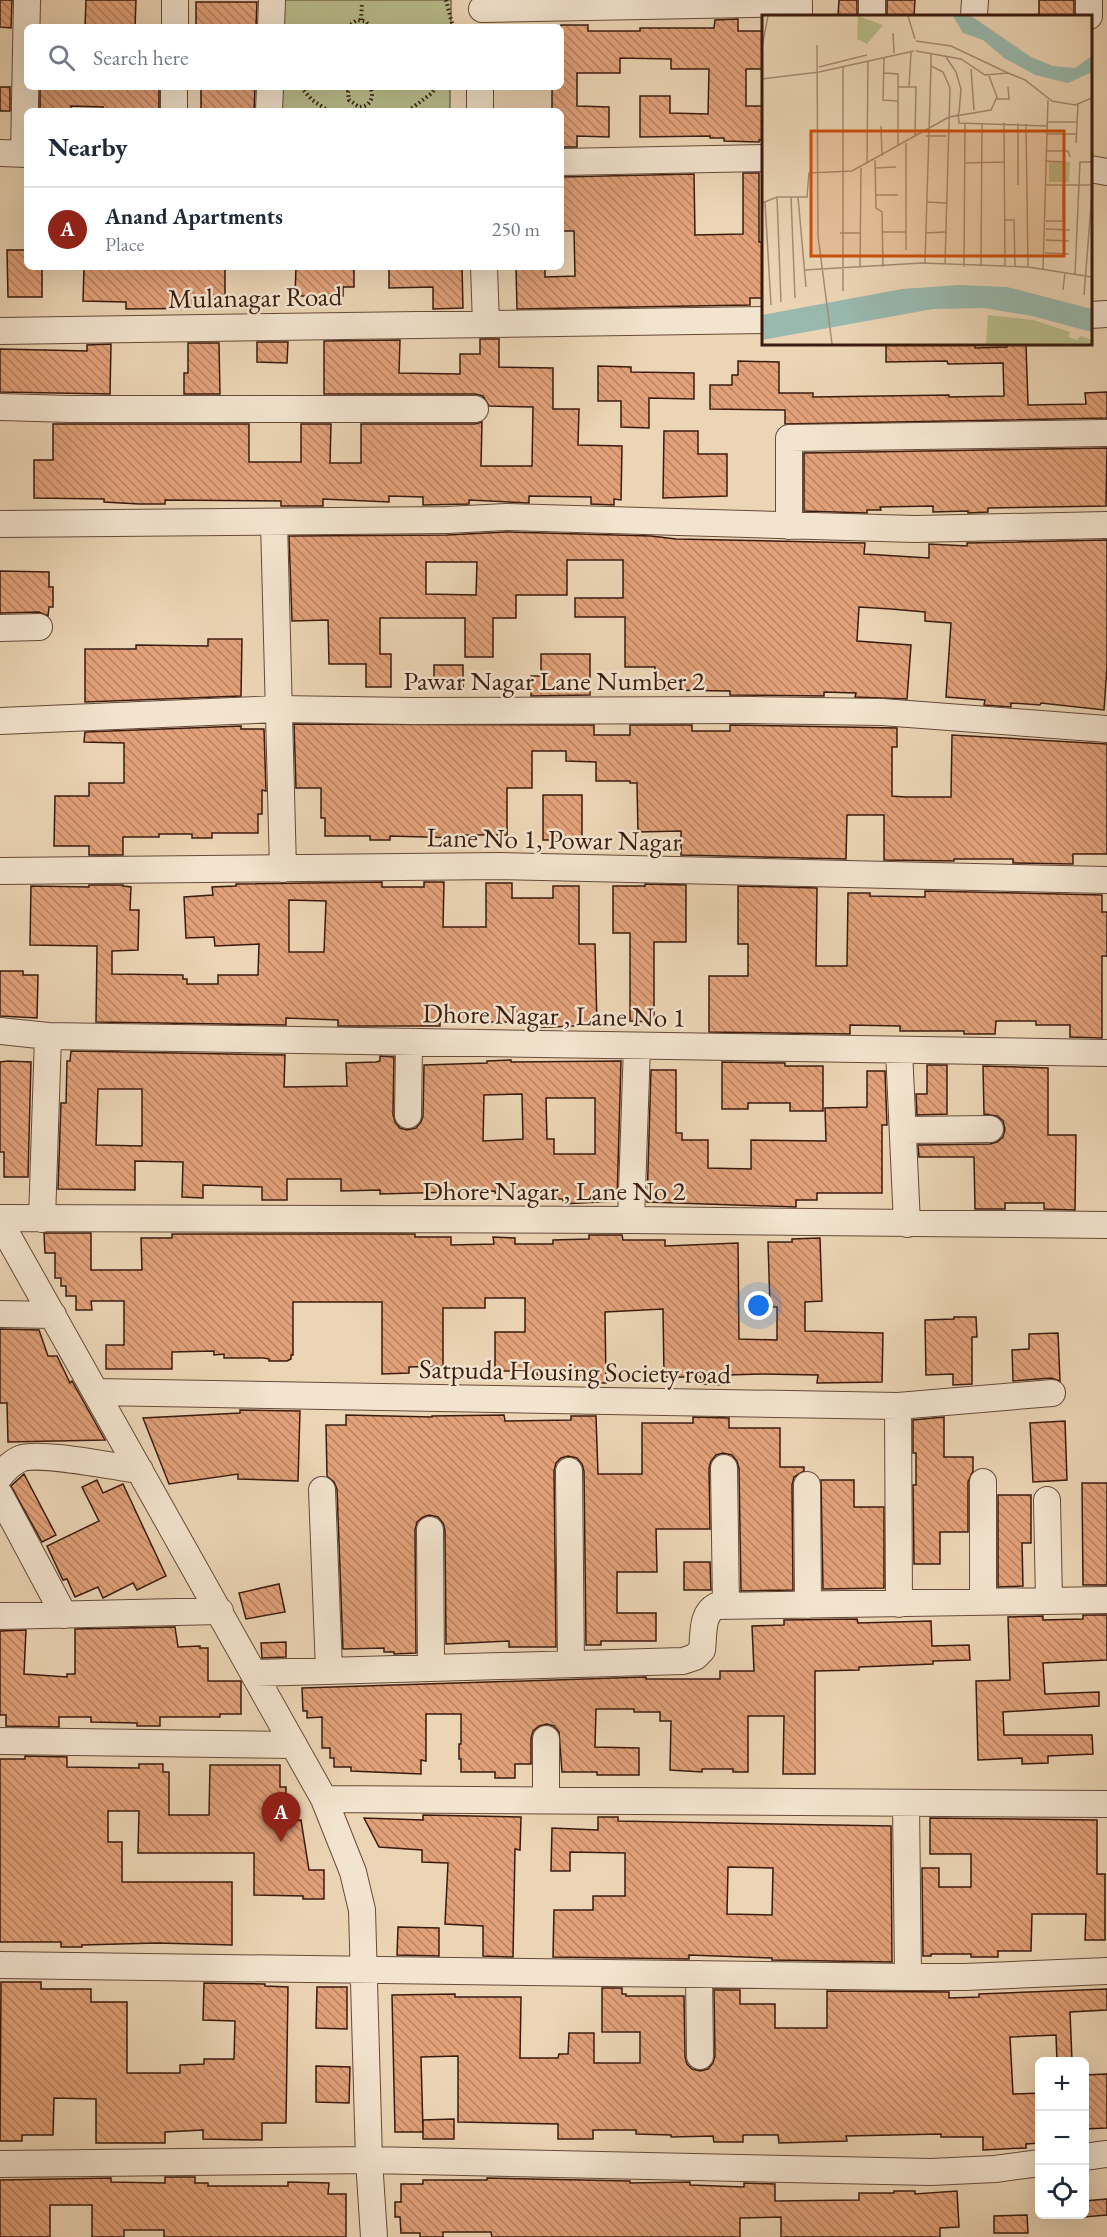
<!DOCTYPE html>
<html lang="en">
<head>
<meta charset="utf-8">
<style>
  body { margin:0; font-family:"EB Garamond",serif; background:#f6f6f7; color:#1f2937 }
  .controls { position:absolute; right:18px; bottom:18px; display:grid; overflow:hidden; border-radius:9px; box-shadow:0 6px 24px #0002 }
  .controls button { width:54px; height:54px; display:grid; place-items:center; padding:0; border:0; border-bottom:2px solid #e0e1e3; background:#fff; color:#1f2937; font:30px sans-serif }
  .you { position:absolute; left:759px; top:1306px; width:21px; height:21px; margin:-15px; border:4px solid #fff; border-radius:50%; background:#1a73e8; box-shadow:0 0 0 9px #1a73e833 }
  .badge { display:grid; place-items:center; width:39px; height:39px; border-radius:50%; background:#8f2418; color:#fff; font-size:20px; font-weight:700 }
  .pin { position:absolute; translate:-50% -50px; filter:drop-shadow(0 2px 3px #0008) }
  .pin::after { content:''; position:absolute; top:32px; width:21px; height:18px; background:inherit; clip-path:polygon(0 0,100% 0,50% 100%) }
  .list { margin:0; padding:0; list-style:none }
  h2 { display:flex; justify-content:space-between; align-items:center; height:78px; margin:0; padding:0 24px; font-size:26px }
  h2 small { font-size:20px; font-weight:400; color:#747a83 }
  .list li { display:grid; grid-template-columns:39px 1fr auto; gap:18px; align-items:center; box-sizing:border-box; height:84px; padding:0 24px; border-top:2px solid #e0e1e3 }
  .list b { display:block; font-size:22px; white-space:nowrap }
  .list p { margin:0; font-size:20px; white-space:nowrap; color:#747a83 }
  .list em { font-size:20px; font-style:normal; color:#747a83 }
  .icon { flex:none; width:33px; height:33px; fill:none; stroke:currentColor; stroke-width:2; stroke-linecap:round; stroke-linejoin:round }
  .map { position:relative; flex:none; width:1107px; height:2237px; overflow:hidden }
  .search { position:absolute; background:#fff; box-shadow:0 6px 24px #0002; left:24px; top:24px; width:540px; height:66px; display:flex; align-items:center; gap:15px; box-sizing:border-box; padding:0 21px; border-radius:9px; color:#747a83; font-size:22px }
  .panel { position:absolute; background:#fff; box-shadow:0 6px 24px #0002; left:24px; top:108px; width:540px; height:162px; border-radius:9px }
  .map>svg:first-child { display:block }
</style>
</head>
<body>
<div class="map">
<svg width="1107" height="2237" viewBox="0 0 1107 2237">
  <defs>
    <pattern id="building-back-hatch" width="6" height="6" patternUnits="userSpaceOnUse" patternTransform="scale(1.5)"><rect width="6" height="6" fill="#e2a179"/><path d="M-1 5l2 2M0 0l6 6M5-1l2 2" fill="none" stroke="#b88262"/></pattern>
  </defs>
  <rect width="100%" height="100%" fill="#ecd5b5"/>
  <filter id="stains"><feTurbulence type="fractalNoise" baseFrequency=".00333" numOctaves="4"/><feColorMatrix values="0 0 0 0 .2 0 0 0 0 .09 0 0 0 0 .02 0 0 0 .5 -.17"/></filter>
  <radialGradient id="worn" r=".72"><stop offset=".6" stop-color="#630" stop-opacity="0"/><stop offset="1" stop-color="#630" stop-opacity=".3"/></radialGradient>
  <path fill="#b9bd8c" stroke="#7a6c4e" stroke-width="1.5" d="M275,0H451V27H274Z
    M271,87H450V111H270Z"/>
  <path fill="url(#building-back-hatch)" stroke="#3a1b0f" stroke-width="1.5" fill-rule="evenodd" d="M0,0H12L11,28L0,27Z
    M86,0H136L135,27H85Z
    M839,0H857V16H838Z
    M887,0H915L914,16H887Z
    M1039,0H1074V16H1039Z
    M196,2H257L256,27H196Z
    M738,19V31H764V69H746V106H764V140H759V142L724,141V138H710V136L640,137V96H670V113L708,114L709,69H671V59L620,58V73H577V106L609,107V137L577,136V147H561V111H552V87H561V25H588V31H640V28H714L715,20Z
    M0,87H10V111H0Z
    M40,87H159V111H103V107L71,106V111H40Z
    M201,87H255L254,111H201Z
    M743,173H759V242H764V298H750V305L517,309L516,267H545V277L575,276L574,231H561V177L694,174L695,235L743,234Z
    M7,250H27V267H42V297H8Z
    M84,267H225V308L126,309V302L83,301Z
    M296,267H354V287H343V296H295Z
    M389,267H462L463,308L433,309V287L389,288Z
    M480,339H499V367L553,368V409H579L578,445L622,446L621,500L614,499V505L591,504V497L529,496V503L469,500V504L423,505V497L389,496V502L323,499V506H281V501L165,500V504H139L104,502V499L34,498V460H53V424H249V462H301V424H331L330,463H361V424H475L482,422L481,466H532L533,407L489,406L483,396L475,394H324V341L400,340L399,373L460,374V354H480Z
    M257,342H288L287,363L257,362Z
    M188,343H219L220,394H184V373H188Z
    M111,344L110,394L0,392V349L87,351V345Z
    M886,344H975V348L1007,347V344H1026L1028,405L1086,404L1085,393L1107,392V418L785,424V410L710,409V385H732V375H738V361L779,362V393H813V397L949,395V397L1004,396L1003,363L948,364L947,361L886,362Z
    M598,366L631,367V372L694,373V399L649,398V428L621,427V401H598Z
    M664,431H698V454H727V496L663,498Z
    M1107,448L1106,506L988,508V512L968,513V511L933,512V506L880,507L881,510H867V513L804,511V453Z
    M506,532L651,536L676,539L865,543L864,554L929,558V544L967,546V543L1107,540V667L1104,710L1041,703L1040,705L1011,703V707L984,705L985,700L946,697L951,623L925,621V612L891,609L859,607L857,641L911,645L907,699L855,697L856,693L824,692V696L730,695V691L655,690V667H625V617H575V598H623V560H567V595H516V618H493V657H465V618H380V654H391V687H366V664H329L328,620L292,621L289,536L447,535ZM426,562H477L476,595L426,594Z
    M0,571L49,572V587H53V607H49L48,616L39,612L0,613Z
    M208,639H242L241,696L85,702V649H136V645L208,646Z
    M541,654H590V695L531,696V676H541Z
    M434,665H463V687H434Z
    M294,724L594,725V735H630V725H692V731H730V725L897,728V747H892V796L905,797H951L952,735L1107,744V854H1073V864L1013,863V859H954V861L884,860V815H847L846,859L681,855V831L638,832L637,783H630V781H596V762L566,761V751H532V788H507V835H460V838L390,836V840H370V836H325V818H321V788H296Z
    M241,726V729H264L266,791L262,790V814H258V833H212V838H192V834H159V837H123V855H89V846H54L55,796H89V783H124V743L84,742L85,732Z
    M543,795H582V840H543Z
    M382,882V887H424V882H444L443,927H486V883H512V898H553V886H579V944H595L597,1025L527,1028V1022H440V1026H338V1020L286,1018V1025L96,1022L97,946L30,945L31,886L89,887V885H123V886L131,887L130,910H139L138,950L112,951V974L183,975V979H187V984H218V975H258L259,944L215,946L214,937L186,938L184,897L213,895L212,887L236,886V884ZM289,900L326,901L324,952H289Z
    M645,884L686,885V942H654V1022L630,1021V933H613V886H645Z
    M738,886L817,888L816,966H847L848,893H870V896L925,897V891L1102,895V912H1107V956H1102V1038L1070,1037V1025H1036V1021H996L995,1034H964V1031H900V1026L850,1025V1034L709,1032V976H748V944H738Z
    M0,971H23V975H38L37,1018L0,1016Z
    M71,1051L285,1055L284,1087L347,1086L346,1063L376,1062L380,1061V1056L394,1057L393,1115L395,1122L400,1128L407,1130L416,1128L421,1122L423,1116L424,1065L487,1063V1061L511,1060V1062L621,1061L617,1201L563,1204V1199H523V1192L495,1193V1191L380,1194V1190L341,1191V1179H287V1200H262V1187L203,1185V1198L182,1197L183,1162L135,1161V1190L58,1189L61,1103H66L67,1061H70ZM98,1089H142V1146L96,1145ZM522,1094L523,1139L483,1141L484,1095ZM546,1098H595V1154H554V1139H547Z
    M8,1061L31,1062L28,1177H4V1152H0V1062Z
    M722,1062L785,1063V1066H823V1111H790V1103H748V1109H722Z
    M927,1065H947V1114L917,1115L916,1094H927Z
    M983,1066L1048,1068V1135H1076L1075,1210L1044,1209V1203H1005V1209H975L974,1157H919L918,1145L990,1144L997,1142L1003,1137L1005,1129L1003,1121L997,1116L984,1114Z
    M651,1070H676V1133H682V1140H708V1168L751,1169V1140L826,1141L825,1108L867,1107V1071H885L887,1125H882V1193H817V1200H796V1207L647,1202Z
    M44,1233H91V1270H142L141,1238H172V1234H415V1237H451V1245L494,1244L493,1237L515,1238V1244H553V1240L589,1239V1235H622L623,1240H665V1246L738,1243L739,1339L777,1340V1307H770L768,1242H792V1239L820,1238L822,1301L805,1302V1331L883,1333L882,1382L817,1383L818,1375L762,1374L726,1375V1385L700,1384L701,1377H664L663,1309L605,1312L606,1383H591V1376L537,1375V1371H495V1332H525V1298H485V1308H443V1366L409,1367V1373L382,1374V1302H293V1355H291V1359L287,1361H269V1359L264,1358H224V1354L214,1355V1351L172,1352V1369H106V1345H124V1301H91L92,1310H76V1296H66V1286H61V1278H55V1253H45Z
    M954,1317H976L977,1337H972V1384L953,1385V1374L926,1375L925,1320L954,1319Z
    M0,1329L39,1330L48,1356H57L70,1383L72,1381L105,1440L8,1442L7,1403H0Z
    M1058,1333L1060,1381L1051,1378L1013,1381L1012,1350L1029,1349V1334Z
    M240,1410L300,1411L298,1481L238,1479V1474L169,1484L143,1418L240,1413Z
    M346,1415L432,1417V1416L504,1415L505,1421L571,1420V1416H596L598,1474H642V1423H693V1417L729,1418V1428H780V1467H804V1471L794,1477L792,1485L793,1590L741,1591L739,1468L737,1461L732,1455L723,1453L716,1455L711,1461L709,1468L710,1529H656L657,1572H617V1613H656V1641H601V1645H586L584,1471L582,1464L577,1458L568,1456L561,1458L556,1463L554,1471L556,1647H509V1641L446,1644L445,1530L443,1523L438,1517L429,1515L423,1517L417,1522L415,1530L416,1653L394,1654V1652H384V1648L343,1649L337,1489L334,1482L327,1476L326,1425H346Z
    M944,1417V1457H973V1471L968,1482V1532H940V1564H914L913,1485H916V1453H913V1420Z
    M1065,1421L1067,1480L1033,1482L1030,1423Z
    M24,1474L56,1535L42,1542L11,1486Z
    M97,1480L103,1493L123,1484L166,1576L137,1590L133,1583L103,1598L98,1587L75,1597L67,1579L63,1580L47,1546L99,1521L82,1487Z
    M821,1480H854V1507H884V1588L823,1589Z
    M1082,1483H1107V1585H1083Z
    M998,1495H1031V1543H1022L1023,1586L998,1587Z
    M684,1562H710L711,1590H684Z
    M279,1584L285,1612L246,1619L239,1593Z
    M1083,1615H1107V1660L1043,1663L1045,1694L1099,1692V1706L1003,1712L1004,1735H1092L1093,1754L1048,1756V1763L1022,1764V1758L978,1760L976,1681L1010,1680L1008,1617L1043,1616V1620L1083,1619Z
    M857,1619L858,1623L931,1621L932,1646L969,1645L970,1660L933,1661V1664L859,1667V1670L815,1671V1774H783L784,1716H748V1772H733V1769H702V1772L670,1770L671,1721H660V1712H634V1709H596L595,1747L639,1748V1775H597V1772H562L559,1732L554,1726L547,1724L539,1726L533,1731L531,1739V1764H515V1778H495V1772H461V1759H459V1744H461V1714H426V1761L421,1760V1774L351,1771V1767H334V1758H330V1748H322V1717L307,1718V1711H303L302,1688L646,1677V1679H720V1671H754L752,1626L784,1625V1620Z
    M175,1627L178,1647L200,1646V1648H208V1681H241V1714H220V1717H160V1726H137V1723L91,1722V1717H59V1727L6,1726V1715H0V1631L26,1630L24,1674L67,1677V1674H75V1629Z
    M286,1642V1657L262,1658L261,1643Z
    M25,1756L67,1757V1767L139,1768V1764H163V1772H169V1815H209L210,1765H280V1787H286V1821L301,1820L309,1870H324V1899H303V1896L254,1895V1853H138L139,1811H108V1842H122V1882H232V1945L157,1943L82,1945V1947H61V1942H0V1759H25Z
    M423,1815L521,1817L520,1850L515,1849L513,1957L483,1956V1926L445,1924L448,1863L422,1862V1850L379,1847L364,1818L423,1820Z
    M598,1817H618V1821L891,1826L892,1962L772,1960V1958L689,1955V1959L553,1957L554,1910H593V1896H625V1853L570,1852V1871H551L552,1828L598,1830ZM728,1867L773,1868L772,1915L727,1914Z
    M930,1818L1097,1820V1874H1105V1940H1085L1086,1914H1032L1031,1951H998V1957H971V1954H931V1956H923L922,1868H939V1887H971V1854H930Z
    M398,1927L439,1928V1956L397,1955Z
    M1,1982H41V1989H91V2002H127V2073H180V2065L204,2064V2059H234L235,2021L203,2020L204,1983L265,1984V1986L288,1987L286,2123H262V2140L203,2139V2130L165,2132V2143H96V2099L54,2098L53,2135H22V2141H0Z
    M317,1987H347V2029L316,2028Z
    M602,1988H622V1994H626V1996H684L685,2057L687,2064L692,2069L700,2071L708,2069L713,2063L715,2056L714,1990H740V2004H775V2028H827V1991L949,1992V1998L979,1997V1994L1107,1989V2010L1070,2012L1072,2061H1057L1056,2035L1010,2037L1013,2094L1040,2093V2143L1026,2144V2148L983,2150V2137H941V2134L846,2136L847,2141L779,2143L778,2135H743V2142H714L713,2136L671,2137V2135L636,2134V2130H593V2139H558V2124L458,2122V2056L421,2057L423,2132H395L392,1995L455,1994V1997H521L520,2058H558L559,2054H568L569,2033H594V2063H640V2032H602Z
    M316,2066L350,2067L349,2103L316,2102Z
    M1107,2074V2128L1084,2129V2075Z
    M454,2119V2139H423V2120Z
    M165,2177H195V2183H208V2186H288V2182L329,2183L328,2194H346V2237H164V2230H124V2237H92V2205H50V2237H0V2180L111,2178V2182L165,2183Z
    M487,2178L630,2181V2183L690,2182V2185L744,2187V2183L775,2184V2201L859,2200V2193H894V2191H915V2194L957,2191L959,2227L940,2228V2237H781V2217L740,2218V2237H492L491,2232H443V2237H420V2233H401L400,2217H395V2202H401V2184H423V2180H487Z
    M1107,2199V2215L1084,2217V2201Z
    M1027,2215L1028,2233H994V2216Z"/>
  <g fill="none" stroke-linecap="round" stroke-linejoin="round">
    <defs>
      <path id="minor" d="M482,9L799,3V16
        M872,16V0
        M974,16L975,0
        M1089,16V0
        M175,27V0
        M271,27L272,0
        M174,111V87
        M269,111L270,87
        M480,111V87
        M0,153L27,154
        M24,154L27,0
        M561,162L764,158
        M1090,169L1107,172
        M484,267L486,324
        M1090,315L1107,314
        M0,331L764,320
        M0,407L70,409H475
        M274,522L283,869
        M0,524L447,520L506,517L915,529L1107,525
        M789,526V438L1107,433
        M0,628L39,627
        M0,721L277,709L413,711L752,710L882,712L1107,729
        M0,871L500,866L1107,880
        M0,1031L48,1036L1107,1053
        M899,1050L907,1224
        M408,1115L409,1042
        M903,1130L990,1129
        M0,1218L631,1220L1107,1225
        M42,1219L48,1036
        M631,1220L637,1046
        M0,1222L324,1799L353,1872L362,1910L369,2160L374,2237
        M0,1314L53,1315
        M96,1392L898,1406L1052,1393
        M898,1406L899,1604
        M724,1468L726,1606
        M569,1471L571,1664
        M0,1476C5,1469 14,1461 22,1458C45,1452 114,1467 140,1470
        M807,1485L808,1605
        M322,1490L329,1670
        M0,1495L64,1615
        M1047,1500L1049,1601
        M430,1530L431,1668
        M983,1602V1482
        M0,1616L220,1611
        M255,1673L683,1661L695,1657L702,1650C704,1635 701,1614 716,1606L1107,1600
        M546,1739V1800
        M0,1741L294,1745
        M324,1799L1107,1804
        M906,1803L908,1977
        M0,1965L908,1977H965L1107,1971
        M699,1974L700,2056
        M1084,2157L1107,2154
        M0,2164L369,2160L931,2172L995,2169L1040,2163"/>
    </defs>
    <use href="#minor" stroke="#664a38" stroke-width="28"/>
    <path stroke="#3a1b0f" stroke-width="4" stroke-dasharray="1.5 3" stroke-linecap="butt" d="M446,0L453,27
      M361,20L362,3
      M347,27L357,20L365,21L371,27
      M301,87L312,100L329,111
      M351,87L348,92L349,100L359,107C370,107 375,97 370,87
      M408,111L432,93L436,87"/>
    <use href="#minor" stroke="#f3e4cf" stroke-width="26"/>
  </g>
  <g text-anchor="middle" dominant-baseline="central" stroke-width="5" stroke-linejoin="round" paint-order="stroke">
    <g font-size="27" fill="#3a1b0f" stroke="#f3e4cf">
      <text transform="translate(255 297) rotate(-1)">Mulanagar Road</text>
      <text x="554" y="680">Pawar Nagar Lane Number 2</text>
      <text transform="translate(554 839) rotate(1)">Lane No 1, Powar Nagar</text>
      <text transform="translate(554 1015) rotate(1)">Dhore Nagar , Lane No 1</text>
      <text x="554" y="1190">Dhore Nagar , Lane No 2</text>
      <text transform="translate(575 1371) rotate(1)">Satpuda Housing Society road</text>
    </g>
  </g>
  <g transform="translate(762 15)">
    <rect width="330" height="330" fill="#ecd5b5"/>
    <path d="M96,1L121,10L105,29L95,24ZM287,146L308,147L307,167H287Z" fill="#b9bd8c"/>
    <path d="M226,300L271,305L308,317L306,322L315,325L318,321L330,325V329H224Z" fill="#b9bd8c"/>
    <path d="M191,1H209L269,42L291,51L313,53L330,41V57L306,68L273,60L242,43L221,25L201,18ZM197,270L245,272L330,294V317L270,301L222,293L171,294L0,325V300L140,274Z" fill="#99b9ae"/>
    <path fill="none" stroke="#a58b73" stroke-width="1.5" d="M146,1L153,24M131,18L132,38M154,26L189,31L246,58M55,30L56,221L70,329M0,32L6,1M154,36L199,44L223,60L246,58L263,65L290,86L313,90L330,83M169,39V51L181,57L188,73L183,250M184,42L194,57L199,74L197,98M122,43L121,85L135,86M57,52L105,40M81,52V276M209,54L212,95M122,58L136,59V131M0,64L57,57L152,36M136,72H154L153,121M147,72L149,37M235,84H247L246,72M196,98L197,108L285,111M285,107H315M242,108L243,251M264,109L266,252M119,111L120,141M284,119H314M164,121H184M314,128L316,89M284,136H306L308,142M113,145L114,193L120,197L121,252M283,146L304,147M105,148L106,45M204,148L243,147M113,153L134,152M256,170V108M283,170H330M114,180H136M15,182L19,287M29,182L33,283M36,182L44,272M3,187L9,290M164,187L184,188M0,188L15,182H45L47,158L90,156L187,102L229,95L235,82L227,61M242,205H252L253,251M284,206H301V170M284,214L308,215M121,217H143M78,218H98M164,218L183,217M284,225L307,226M144,235V128M283,238L307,239M163,248L169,51M219,251L220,108M202,252L203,108M98,253L99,153M281,254L286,85M42,255L160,248L266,252L330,262M313,259L318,147H330M301,275L303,257M322,280L330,178"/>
    <path fill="#ce500c" fill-opacity="0.15" stroke="#ce500c" stroke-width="3" d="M49,116H302V241H49Z"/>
    <rect width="330" height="330" fill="none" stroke="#3a1b0f" stroke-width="3"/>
  </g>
  <rect width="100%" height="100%" filter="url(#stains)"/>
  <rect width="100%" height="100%" fill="url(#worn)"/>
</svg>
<div class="controls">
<button>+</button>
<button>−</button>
<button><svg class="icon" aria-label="locate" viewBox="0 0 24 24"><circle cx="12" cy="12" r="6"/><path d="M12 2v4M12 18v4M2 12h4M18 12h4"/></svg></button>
</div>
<div class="you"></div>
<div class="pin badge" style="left:281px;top:1842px">A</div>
<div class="search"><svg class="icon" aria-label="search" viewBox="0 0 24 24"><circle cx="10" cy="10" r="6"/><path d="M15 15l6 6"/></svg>Search here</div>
<section class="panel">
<h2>Nearby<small></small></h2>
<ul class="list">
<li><span class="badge">A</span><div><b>Anand Apartments</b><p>Place</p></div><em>250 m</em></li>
</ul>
</section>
</div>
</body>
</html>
